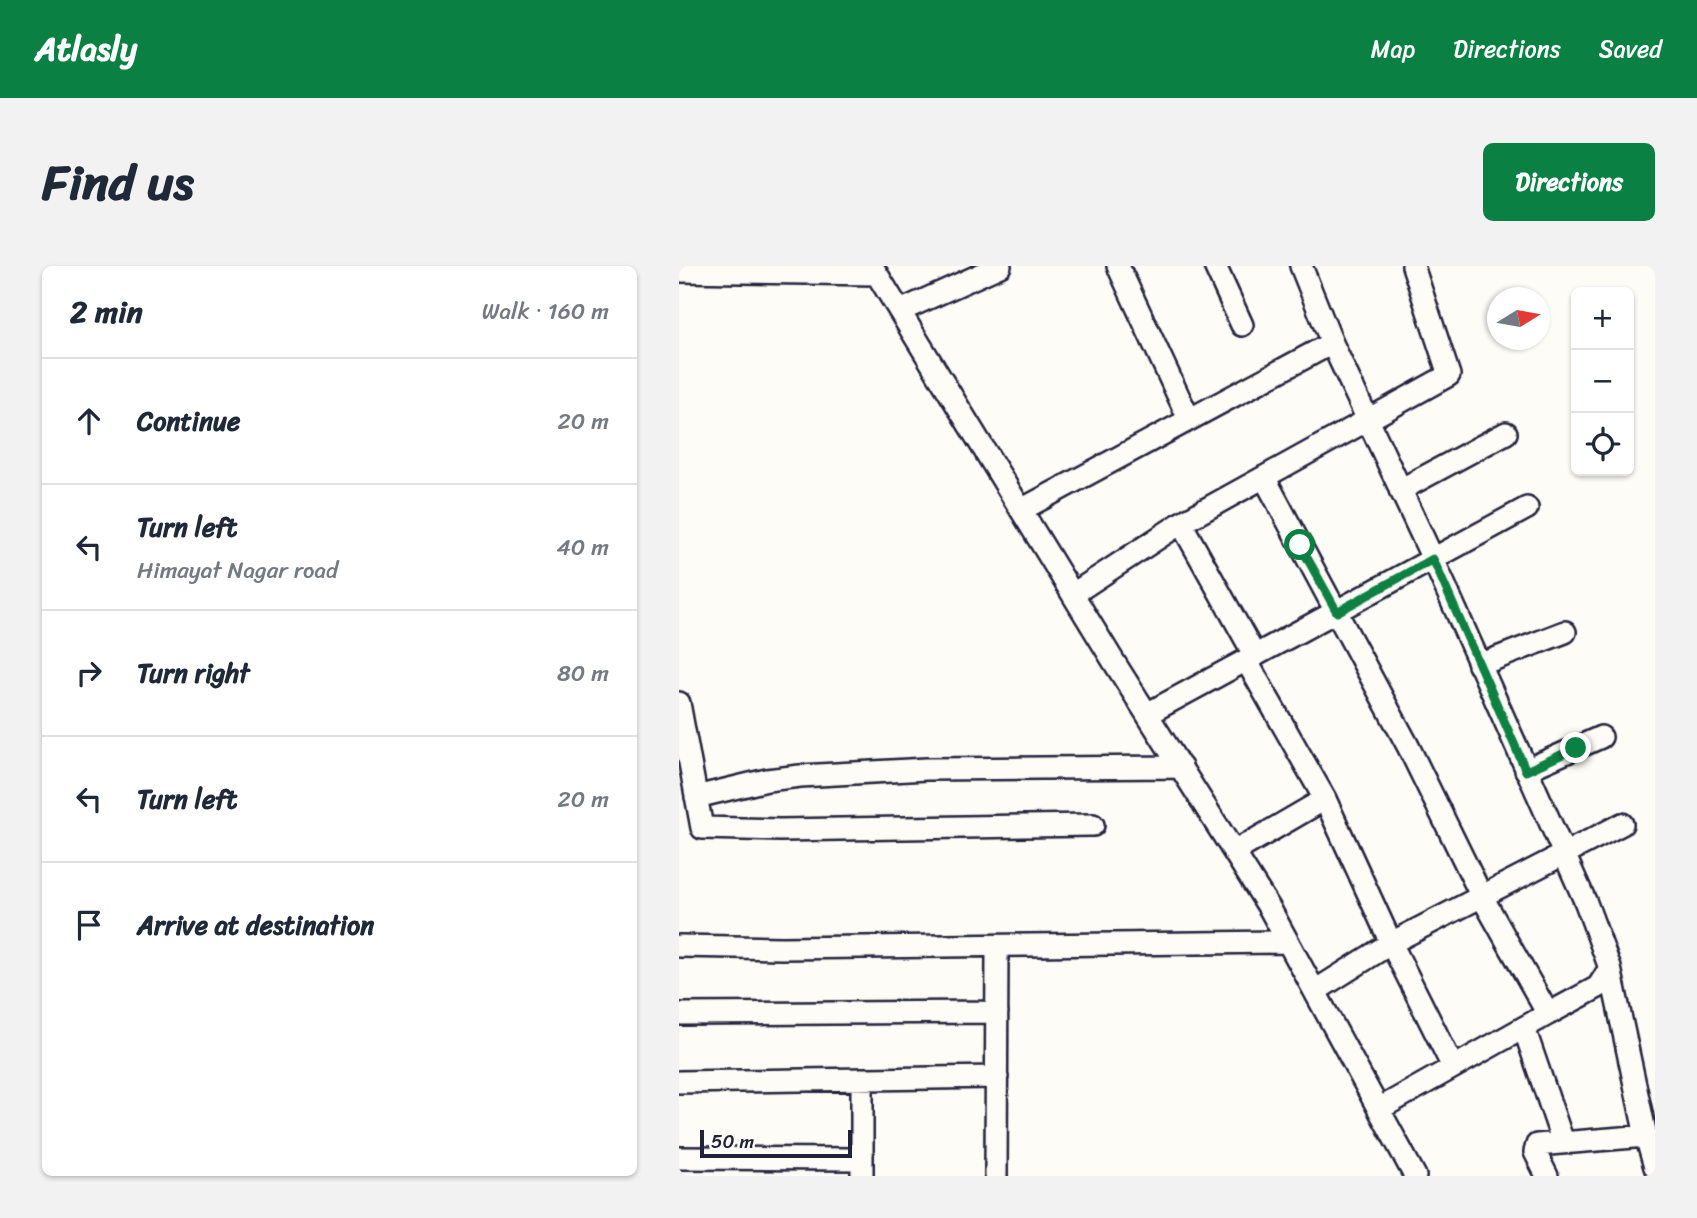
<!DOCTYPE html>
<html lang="en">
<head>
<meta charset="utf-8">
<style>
  body { margin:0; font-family:Sriracha,sans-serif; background:#f2f2f3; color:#1f2937 }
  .controls { position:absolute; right:21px; top:21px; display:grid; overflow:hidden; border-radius:10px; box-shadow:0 2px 5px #0004 }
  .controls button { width:63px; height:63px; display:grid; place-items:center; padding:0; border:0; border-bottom:2px solid #e0e1e3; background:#fff; color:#1f2937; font:35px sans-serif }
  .compass { position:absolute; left:808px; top:21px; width:63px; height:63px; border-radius:50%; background:#fff; box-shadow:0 2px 5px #0004; rotate:79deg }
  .scale { position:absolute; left:21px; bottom:18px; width:152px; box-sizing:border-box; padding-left:7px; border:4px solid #22223b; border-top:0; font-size:19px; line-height:24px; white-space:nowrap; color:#22223b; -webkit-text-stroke:5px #fdfcf7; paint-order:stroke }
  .stop { position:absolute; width:21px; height:21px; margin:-16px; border:5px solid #0b8043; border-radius:50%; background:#fff }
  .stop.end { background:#0b8043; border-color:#fff; box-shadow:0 2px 7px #0008 }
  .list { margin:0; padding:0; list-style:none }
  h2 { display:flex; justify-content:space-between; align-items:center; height:91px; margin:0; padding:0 28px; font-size:30px }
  h2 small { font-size:23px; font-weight:400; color:#747a83 }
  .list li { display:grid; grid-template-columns:46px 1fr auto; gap:21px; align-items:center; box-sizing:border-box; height:126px; padding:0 28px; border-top:2px solid #e0e1e3 }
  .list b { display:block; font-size:26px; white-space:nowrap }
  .list p { margin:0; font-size:23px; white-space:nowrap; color:#747a83 }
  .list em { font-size:23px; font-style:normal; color:#747a83 }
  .icon { flex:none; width:38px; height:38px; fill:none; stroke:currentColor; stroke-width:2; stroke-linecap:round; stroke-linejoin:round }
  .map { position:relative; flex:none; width:976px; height:910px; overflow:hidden; border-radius:10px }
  header { display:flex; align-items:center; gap:42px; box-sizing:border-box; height:98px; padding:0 35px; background:#0b8043; color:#fff }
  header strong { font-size:33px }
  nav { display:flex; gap:38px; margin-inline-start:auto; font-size:24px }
  .intro { display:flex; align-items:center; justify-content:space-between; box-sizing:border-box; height:168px; padding:0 42px }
  h1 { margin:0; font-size:49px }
  .button { padding:18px 32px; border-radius:10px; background:#0b8043; color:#fff; font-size:24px; font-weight:700 }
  main { display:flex; gap:42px; padding:0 42px }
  aside { flex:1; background:#fff; border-radius:10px; box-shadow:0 2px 5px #0004 }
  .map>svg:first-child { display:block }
</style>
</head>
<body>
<header>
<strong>Atlasly</strong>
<nav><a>Map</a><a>Directions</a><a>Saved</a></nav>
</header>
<div class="intro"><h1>Find us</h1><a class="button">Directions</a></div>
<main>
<aside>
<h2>2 min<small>Walk · 160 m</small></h2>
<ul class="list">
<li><svg class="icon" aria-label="ahead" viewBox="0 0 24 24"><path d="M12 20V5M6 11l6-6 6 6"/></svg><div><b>Continue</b></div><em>20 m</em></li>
<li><svg class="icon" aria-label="left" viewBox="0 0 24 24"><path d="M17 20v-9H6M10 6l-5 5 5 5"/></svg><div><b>Turn left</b><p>Himayat Nagar road</p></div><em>40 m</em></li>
<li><svg class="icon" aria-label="right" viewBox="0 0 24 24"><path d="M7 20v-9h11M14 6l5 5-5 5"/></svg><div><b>Turn right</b></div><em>80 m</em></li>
<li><svg class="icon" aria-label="left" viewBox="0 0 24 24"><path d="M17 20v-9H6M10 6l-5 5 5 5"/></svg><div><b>Turn left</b></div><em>20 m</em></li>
<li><svg class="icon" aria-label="arrive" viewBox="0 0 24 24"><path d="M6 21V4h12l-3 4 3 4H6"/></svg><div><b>Arrive at destination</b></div></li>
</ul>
</aside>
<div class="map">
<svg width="976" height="910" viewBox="0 0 976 910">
  <rect width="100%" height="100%" fill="#fdfcf7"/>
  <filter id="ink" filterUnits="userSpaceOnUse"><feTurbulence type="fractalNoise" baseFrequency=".0143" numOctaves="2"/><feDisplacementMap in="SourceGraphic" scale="14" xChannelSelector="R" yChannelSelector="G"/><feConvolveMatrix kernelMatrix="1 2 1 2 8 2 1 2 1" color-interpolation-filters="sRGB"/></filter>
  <g filter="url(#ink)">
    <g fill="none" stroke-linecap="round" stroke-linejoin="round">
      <defs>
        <path id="street" d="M193,0L435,396L591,643L736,910
          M439,0L510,153
          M536,0L563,59
          M622,0L653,77L754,293L907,637L931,702L919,721L869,748
          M0,5L198,8
          M221,45L321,0
          M585,211L729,480L802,629L869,748L700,843
          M721,224L827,167
          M342,244L653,77
          M502,257L576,390
          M394,328L502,257L770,109L734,0
          M567,394L646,533L712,677L774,801
          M800,399L886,366
          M0,437L23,562L101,564L414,559
          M468,448L848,242
          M847,504L922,471
          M17,531L88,514L121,510L248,503L502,501
          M555,586L646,533
          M0,680L103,682L609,676
          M931,702L967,870L976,901
          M636,725L712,677L943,558
          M0,748L318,746
          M845,762L884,876
          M0,816L318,811
          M0,892L183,893
          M183,910V813
          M317,910L318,680
          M868,910L856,886L858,879L967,870"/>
      </defs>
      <use href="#street" stroke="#22223b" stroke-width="26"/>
      <use href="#street" stroke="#fdfcf7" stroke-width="21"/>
    </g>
  </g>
  <g fill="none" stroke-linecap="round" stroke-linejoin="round" filter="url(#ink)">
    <path stroke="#0b8043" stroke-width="9" d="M621,279L658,346L754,293L847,505L897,482"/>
  </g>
</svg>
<div class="controls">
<button>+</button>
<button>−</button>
<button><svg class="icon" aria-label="locate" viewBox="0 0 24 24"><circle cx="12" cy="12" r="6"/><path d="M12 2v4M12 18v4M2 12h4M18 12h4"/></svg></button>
</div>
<svg class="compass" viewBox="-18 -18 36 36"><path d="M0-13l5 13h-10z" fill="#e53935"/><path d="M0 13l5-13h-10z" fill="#747a83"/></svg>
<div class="scale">50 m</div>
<div class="stop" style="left:621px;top:279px"></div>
<div class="stop end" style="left:897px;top:482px"></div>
</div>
</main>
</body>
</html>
